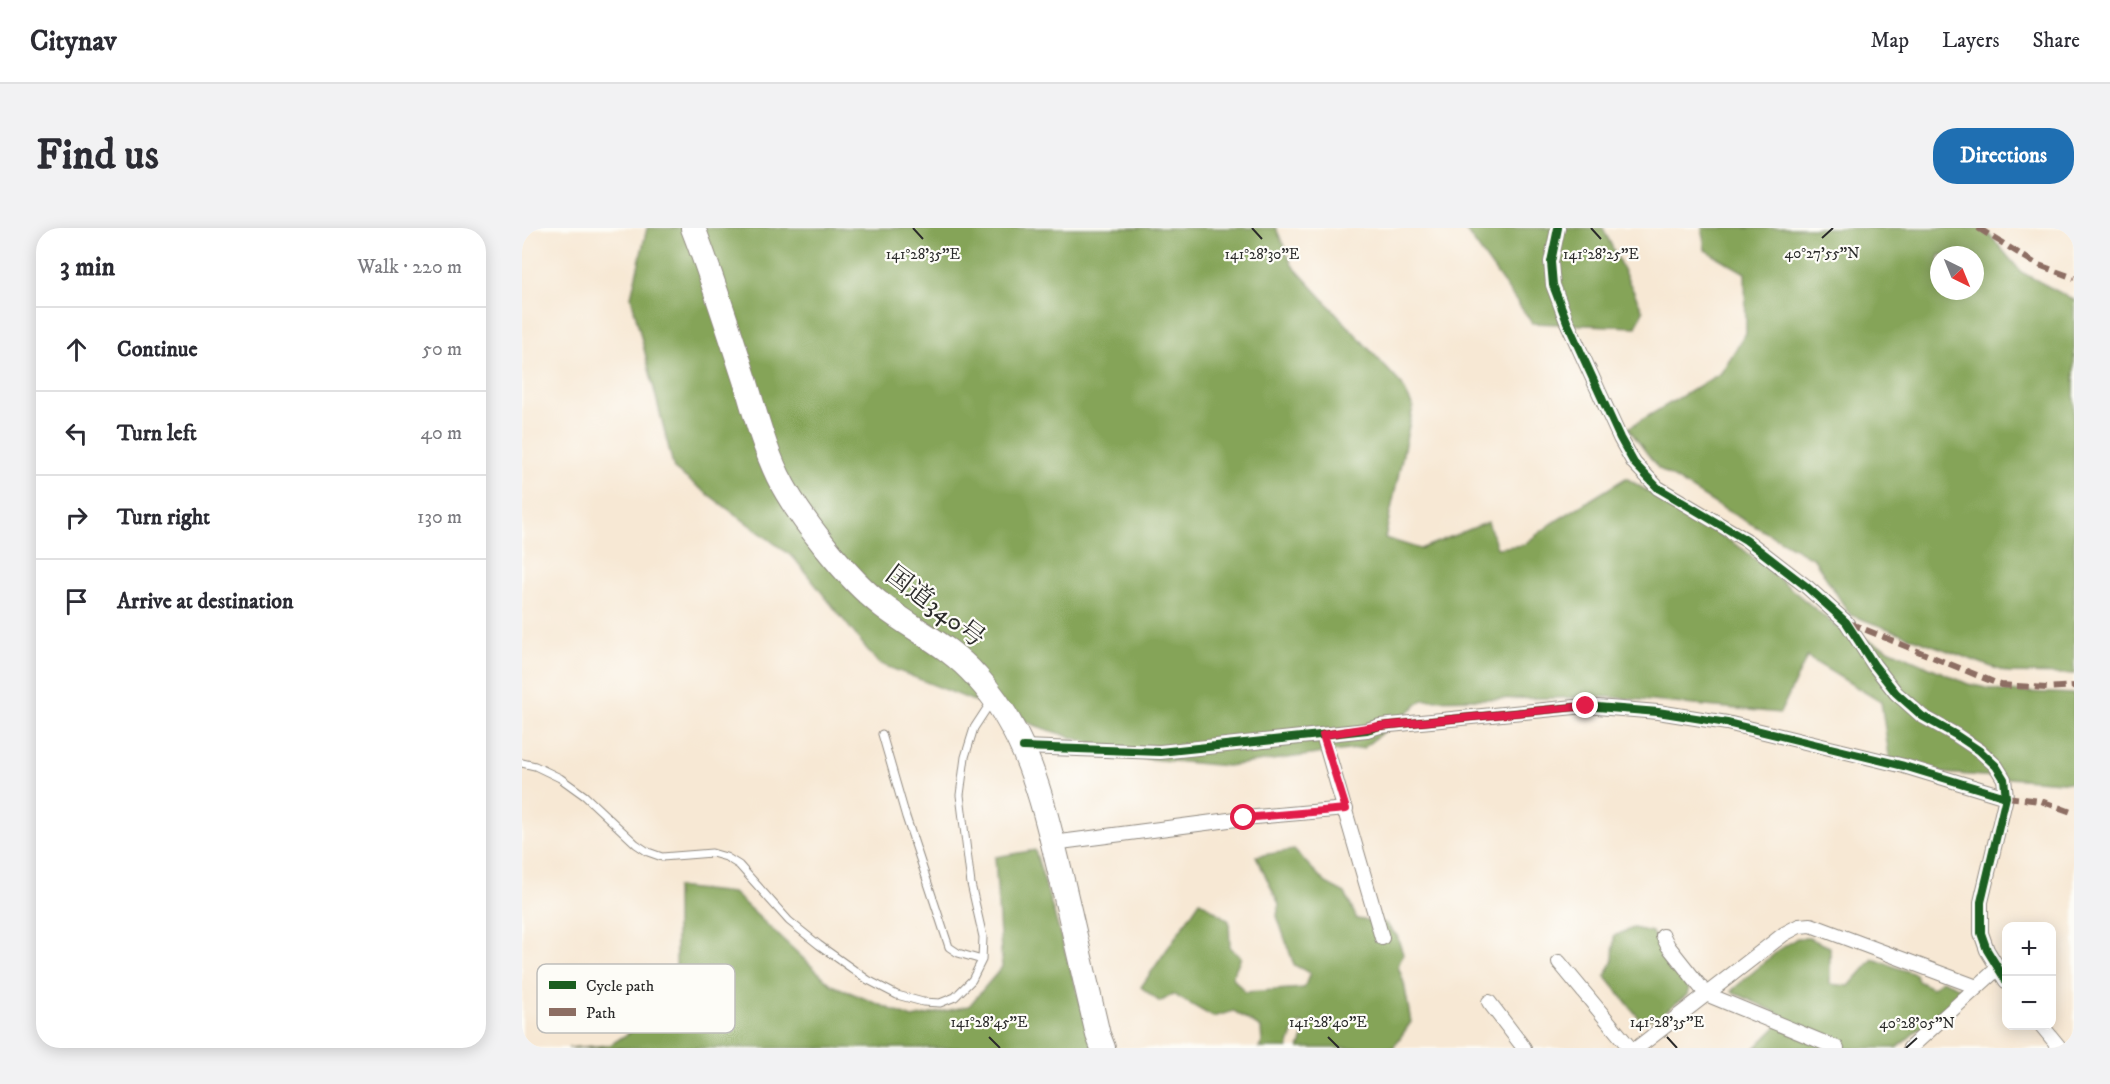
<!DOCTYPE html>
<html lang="en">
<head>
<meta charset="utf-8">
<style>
  body { margin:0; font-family:"IM FELL DW Pica","Noto Serif JP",serif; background:#f2f2f3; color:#2b2b33 }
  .controls { position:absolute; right:18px; bottom:18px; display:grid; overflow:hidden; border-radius:12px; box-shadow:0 3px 15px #0003 }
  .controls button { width:54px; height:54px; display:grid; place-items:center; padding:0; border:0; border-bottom:2px solid #e1e1e2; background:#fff; color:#2b2b33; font:30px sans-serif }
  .compass { position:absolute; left:1408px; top:18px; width:54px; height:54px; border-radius:50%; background:#fff; box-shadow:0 3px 15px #0003; rotate:137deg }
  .stop { position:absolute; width:18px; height:18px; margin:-14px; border:4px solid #e11d48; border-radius:50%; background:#fff }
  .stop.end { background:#e11d48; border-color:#fff; box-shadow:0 2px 6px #0008 }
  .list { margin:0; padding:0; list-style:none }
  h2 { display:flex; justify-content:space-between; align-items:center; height:78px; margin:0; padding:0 24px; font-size:26px }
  h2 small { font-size:20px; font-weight:400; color:#7c7c81 }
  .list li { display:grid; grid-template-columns:39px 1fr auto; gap:18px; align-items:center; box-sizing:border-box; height:84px; padding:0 24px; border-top:2px solid #e1e1e2 }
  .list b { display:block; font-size:22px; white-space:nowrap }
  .list em { font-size:20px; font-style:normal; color:#7c7c81 }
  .icon { flex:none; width:33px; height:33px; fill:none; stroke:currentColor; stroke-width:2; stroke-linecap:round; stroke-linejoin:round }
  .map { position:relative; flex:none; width:1552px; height:820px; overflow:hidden; border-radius:24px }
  header { display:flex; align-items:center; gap:36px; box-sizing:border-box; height:84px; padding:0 30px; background:#fff; border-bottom:2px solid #e1e1e2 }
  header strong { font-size:28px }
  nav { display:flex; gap:33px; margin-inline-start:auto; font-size:21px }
  .intro { display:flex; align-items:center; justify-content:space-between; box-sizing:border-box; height:144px; padding:0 36px }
  h1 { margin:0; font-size:42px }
  .button { padding:15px 27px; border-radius:24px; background:#1f6fb2; color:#fff; font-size:21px; font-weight:700 }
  main { display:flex; gap:36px; padding:0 36px }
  aside { flex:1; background:#fff; border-radius:24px; box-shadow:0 3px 15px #0003 }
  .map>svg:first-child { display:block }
</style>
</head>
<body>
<header>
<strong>Citynav</strong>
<nav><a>Map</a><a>Layers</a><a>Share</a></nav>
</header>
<div class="intro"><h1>Find us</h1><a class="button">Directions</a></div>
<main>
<aside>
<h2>3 min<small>Walk · 220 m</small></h2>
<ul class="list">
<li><svg class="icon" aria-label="ahead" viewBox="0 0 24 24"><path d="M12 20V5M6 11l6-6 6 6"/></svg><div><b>Continue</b></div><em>50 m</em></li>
<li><svg class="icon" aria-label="left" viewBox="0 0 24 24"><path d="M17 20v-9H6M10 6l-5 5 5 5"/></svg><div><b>Turn left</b></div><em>40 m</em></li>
<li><svg class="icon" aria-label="right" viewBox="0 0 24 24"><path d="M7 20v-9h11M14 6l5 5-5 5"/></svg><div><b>Turn right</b></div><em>130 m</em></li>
<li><svg class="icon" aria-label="arrive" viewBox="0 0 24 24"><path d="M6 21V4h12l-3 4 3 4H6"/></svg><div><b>Arrive at destination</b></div></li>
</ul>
</aside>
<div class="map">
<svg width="1552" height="820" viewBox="0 0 1552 820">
  <rect width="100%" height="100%" fill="#fdfcf7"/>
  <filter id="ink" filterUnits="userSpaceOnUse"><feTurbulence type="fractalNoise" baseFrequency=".0167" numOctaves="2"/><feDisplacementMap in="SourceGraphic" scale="12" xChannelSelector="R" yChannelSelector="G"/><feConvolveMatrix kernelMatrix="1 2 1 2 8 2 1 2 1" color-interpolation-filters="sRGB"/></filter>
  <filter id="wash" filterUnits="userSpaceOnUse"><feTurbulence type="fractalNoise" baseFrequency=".008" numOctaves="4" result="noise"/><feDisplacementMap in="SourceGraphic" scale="24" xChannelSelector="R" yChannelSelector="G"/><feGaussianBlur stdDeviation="1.35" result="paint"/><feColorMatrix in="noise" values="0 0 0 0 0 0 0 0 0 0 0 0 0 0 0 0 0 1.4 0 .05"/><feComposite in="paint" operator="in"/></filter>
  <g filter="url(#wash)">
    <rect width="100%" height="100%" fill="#f7e8d4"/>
    <path fill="#85a458" stroke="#586842" stroke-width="1.5" fill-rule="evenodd" d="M125,0H754L770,37L880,157L891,179L863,310L898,321L966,294L975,320L1001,317L1032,294L1104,250L1221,321L1314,398L1446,456L1479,463L1552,466V555L1369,541L1359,474L1285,429L1258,485L1087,469L901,472L841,520L705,538L616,530L520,500L356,435L272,330L152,241L109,69Z
      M942,0H1081L1121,83L1114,99L1010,95Z
      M1180,0H1462L1499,44L1552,72V446L1486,445L1328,387L1292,331L1195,277L1136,240L1106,200L1199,145L1224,105L1223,45L1183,22ZM1417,27H1453V63H1417Z
      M513,622L572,820H46L88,817L154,775V659L211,665L310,757L390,790L447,778L480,739L473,629Z
      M772,622L804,655L823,665L835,691L863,695L875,708L881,726L876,738L882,755L889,794L871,820H777L785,799L780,795L773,799L766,820H737L740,815L739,800L712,783L691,789L651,766L638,774L619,759L678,673L707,693L708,720L719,729L710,749L723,764L782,760L788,745L772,737L755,688L757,676L734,628Z
      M1111,700L1130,704L1136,717L1167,760L1165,767L1133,791L1117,790L1083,748L1091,733L1092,708Z
      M1275,710H1287L1308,719V756L1327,758L1351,731L1393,746L1396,753L1410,760L1420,752L1439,760V767L1420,781L1375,820H1233L1264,789L1209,763L1257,722Z"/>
  </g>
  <g filter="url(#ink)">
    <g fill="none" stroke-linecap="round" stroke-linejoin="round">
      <defs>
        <path id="lane" d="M360,506L384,589L427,719L436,725L460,732
          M0,535L13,538L38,550L63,568L114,616L126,624L140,629L190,625L204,629L217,637L267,693L297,717L346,752L375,767L401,774L418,775L433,769L450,752L460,732L461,709L449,656L438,567L443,529L452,500L469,474"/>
        <path id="street" d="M1036,0L1029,34L1031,57L1045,94L1098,210L1112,235L1136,260L1224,312L1285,359L1324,394L1352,437L1374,465L1400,488L1434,507L1458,523L1474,538L1482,551L1484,569L1459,674V705L1465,722L1484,753
          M801,507L860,710
          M501,519L638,524L845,502L858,498L1063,478L1136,484L1205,495L1382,538L1484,569
          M531,615L722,590L824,581
          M1141,708L1146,718L1184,766L1315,820
          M1037,734L1108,820
          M967,774L1002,820
          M1520,798L1538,820
          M1115,820L1262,706L1277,698L1289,697L1455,759
          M1388,820L1475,741"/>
        <path id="highway" d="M171,0C191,51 207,103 224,155C233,186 242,219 256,248C275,287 326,352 361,378C392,402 428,418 454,448C507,505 522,579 540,652C552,704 564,755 576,807L581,820"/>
      </defs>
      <use href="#lane" stroke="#918a80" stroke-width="9"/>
      <use href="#street" stroke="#918a80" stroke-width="16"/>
      <use href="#highway" stroke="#918a80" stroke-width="26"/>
      <use href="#lane" stroke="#fff" stroke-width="7"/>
      <use href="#street" stroke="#fff" stroke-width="14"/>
      <use href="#highway" stroke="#fff" stroke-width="24"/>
      <path stroke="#8d6e63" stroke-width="6" stroke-dasharray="12 6" stroke-linecap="butt" d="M1456,0L1514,36L1552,50
        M1327,395L1479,457L1525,460L1552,458
        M1484,569L1519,573L1552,585"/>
      <defs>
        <path id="cycleway" d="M1036,0L1029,34L1031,57L1045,94L1098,210L1112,235L1136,260L1224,312L1285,359L1324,394L1352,437L1374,465L1400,488L1434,507L1458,523L1474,538L1482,551L1484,569L1459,674V705L1465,722L1484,753
          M501,519L638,524L845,502L858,498L1063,478L1136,484L1205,495L1382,538L1484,569"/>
      </defs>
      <use href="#cycleway" stroke="#fdfcf7" stroke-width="11"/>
      <use href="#cycleway" stroke="#1b5e20" stroke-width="8"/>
    </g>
  </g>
  <g fill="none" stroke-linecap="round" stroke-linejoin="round" filter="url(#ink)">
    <path stroke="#e11d48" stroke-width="8" d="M722,590L824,581L801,507L858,498L1064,478"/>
  </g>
  <path fill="none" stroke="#2b2b2b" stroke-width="2" d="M391,0L401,11M730,0L740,11M1069,0L1079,11M1300,10L1311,0M467,809L478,820M806,809L817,820M1145,809L1155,820M1384,820L1395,810"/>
  <g text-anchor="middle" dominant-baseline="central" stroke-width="4.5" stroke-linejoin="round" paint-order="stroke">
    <g font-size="26" fill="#2b2b2b" stroke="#fdfcf7">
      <text transform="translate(413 379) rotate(37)">国道340号</text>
    </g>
  </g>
  <rect x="15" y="736" width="198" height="69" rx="9" fill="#fdfcf7" stroke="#bebdba" stroke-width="1.5"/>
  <rect x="27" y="753" width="27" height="8" fill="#1b5e20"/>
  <rect x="27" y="780" width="27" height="8" fill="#8d6e63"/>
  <g font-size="16" fill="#2b2b2b">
    <text x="64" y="763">Cycle path</text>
    <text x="64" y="790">Path</text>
  </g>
  <g font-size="15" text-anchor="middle" fill="#2b2b2b" stroke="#fdfcf7" stroke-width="4.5" stroke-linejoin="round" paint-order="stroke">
    <text x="1300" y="30">40°27'55"N</text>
    <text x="401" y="31">141°28'35"E</text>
    <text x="740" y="31">141°28'30"E</text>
    <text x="1079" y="31">141°28'25"E</text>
    <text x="467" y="799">141°28'45"E</text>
    <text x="806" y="799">141°28'40"E</text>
    <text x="1145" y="799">141°28'35"E</text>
    <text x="1395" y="800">40°28'05"N</text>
  </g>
</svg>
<div class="controls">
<button>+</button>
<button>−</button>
</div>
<svg class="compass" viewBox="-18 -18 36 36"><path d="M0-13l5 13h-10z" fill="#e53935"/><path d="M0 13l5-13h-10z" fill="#7c7c81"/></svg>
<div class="stop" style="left:722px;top:590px"></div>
<div class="stop end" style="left:1064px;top:478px"></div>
</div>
</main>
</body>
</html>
